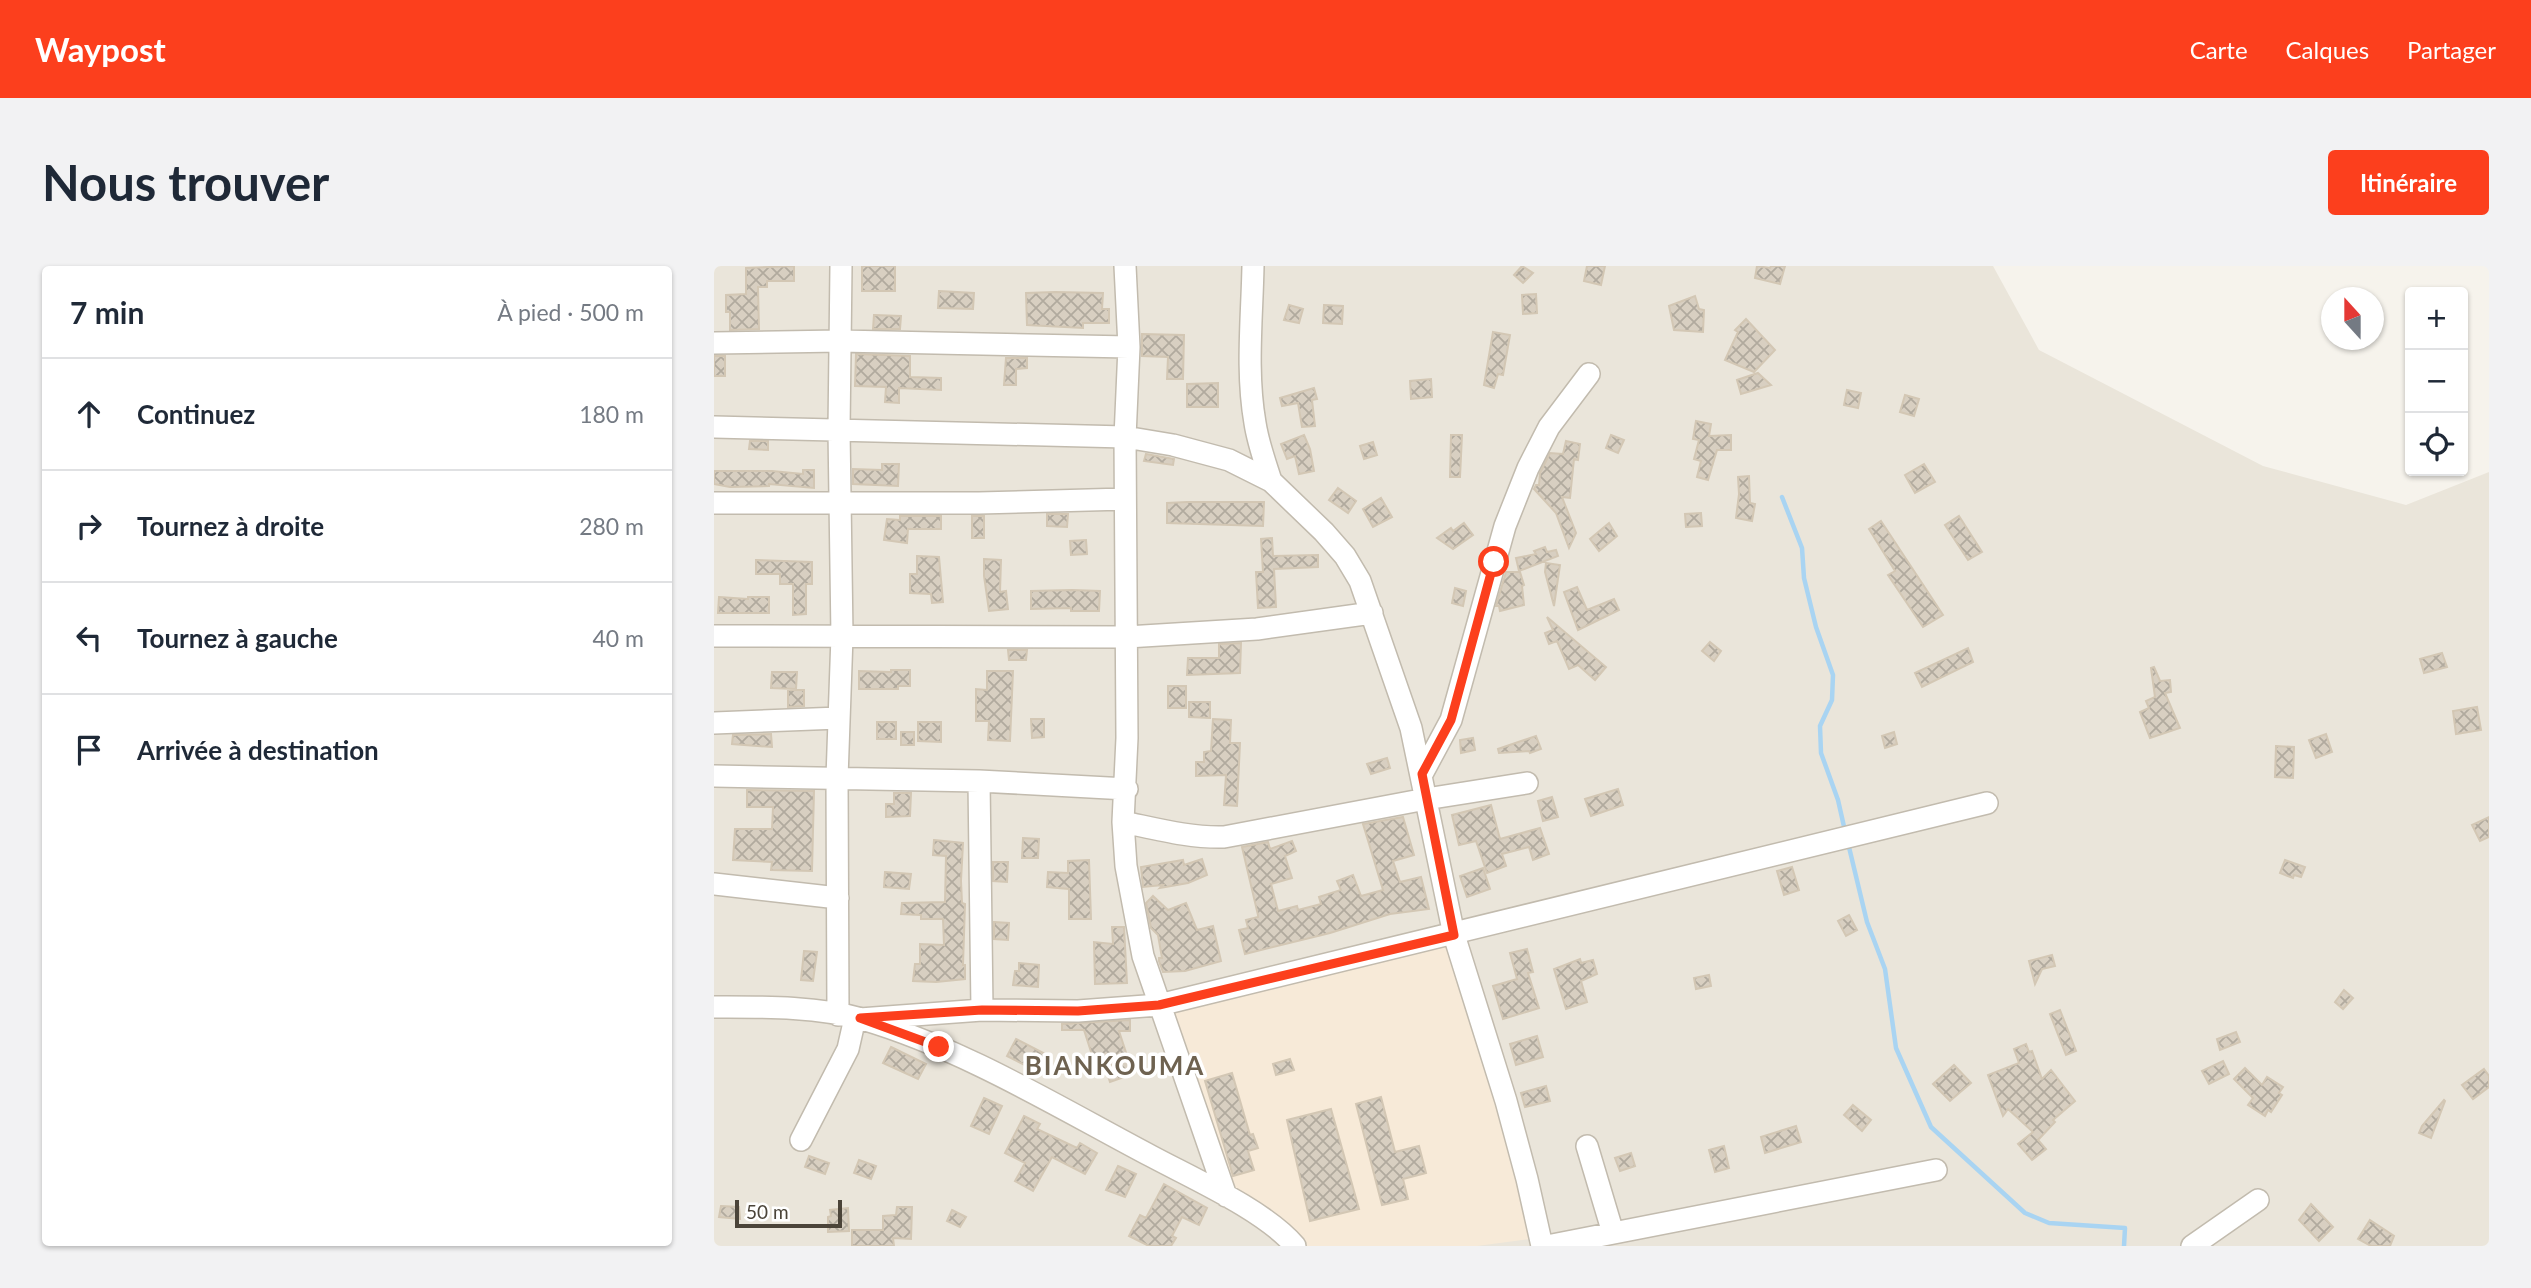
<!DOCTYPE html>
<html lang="fr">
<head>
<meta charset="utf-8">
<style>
  body { margin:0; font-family:Lato,sans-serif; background:#f2f2f3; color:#1f2937 }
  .controls { position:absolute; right:21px; top:21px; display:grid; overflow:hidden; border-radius:7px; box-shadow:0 2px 5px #0004 }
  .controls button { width:63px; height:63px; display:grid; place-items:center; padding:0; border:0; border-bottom:2px solid #e0e1e3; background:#fff; color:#1f2937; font:35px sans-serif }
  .compass { position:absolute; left:1607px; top:21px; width:63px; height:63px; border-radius:50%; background:#fff; box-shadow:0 2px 5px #0004; rotate:339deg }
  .scale { position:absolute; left:21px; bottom:18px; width:107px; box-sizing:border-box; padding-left:7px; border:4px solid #4b4439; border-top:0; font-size:19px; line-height:24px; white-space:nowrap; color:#4b4439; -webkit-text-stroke:5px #fff; paint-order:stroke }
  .stop { position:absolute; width:21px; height:21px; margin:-16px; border:5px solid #fc3f1d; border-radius:50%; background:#fff }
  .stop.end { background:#fc3f1d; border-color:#fff; box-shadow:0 2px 7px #0008 }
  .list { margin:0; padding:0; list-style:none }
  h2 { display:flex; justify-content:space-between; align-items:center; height:91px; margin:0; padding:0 28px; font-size:30px }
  h2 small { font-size:23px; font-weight:400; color:#747a83 }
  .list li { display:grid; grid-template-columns:46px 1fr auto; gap:21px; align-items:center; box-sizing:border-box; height:112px; padding:0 28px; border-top:2px solid #e0e1e3 }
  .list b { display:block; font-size:26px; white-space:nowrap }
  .list em { font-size:23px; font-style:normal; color:#747a83 }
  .icon { flex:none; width:38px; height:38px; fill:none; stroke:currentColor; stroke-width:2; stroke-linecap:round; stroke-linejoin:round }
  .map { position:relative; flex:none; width:1775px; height:980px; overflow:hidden; border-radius:7px }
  header { display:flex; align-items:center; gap:42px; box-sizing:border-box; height:98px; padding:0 35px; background:#fc3f1d; color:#fff }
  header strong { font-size:33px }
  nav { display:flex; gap:38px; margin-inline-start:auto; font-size:24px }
  .intro { display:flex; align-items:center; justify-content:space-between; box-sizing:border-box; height:168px; padding:0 42px }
  h1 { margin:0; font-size:49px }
  .button { padding:18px 32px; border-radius:7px; background:#fc3f1d; color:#fff; font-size:24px; font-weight:700 }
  main { display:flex; gap:42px; padding:0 42px }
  aside { flex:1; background:#fff; border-radius:7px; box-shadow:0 2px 5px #0004 }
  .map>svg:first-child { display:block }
</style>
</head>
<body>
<header>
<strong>Waypost</strong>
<nav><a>Carte</a><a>Calques</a><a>Partager</a></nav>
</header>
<div class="intro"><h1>Nous trouver</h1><a class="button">Itinéraire</a></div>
<main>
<aside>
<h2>7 min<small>À pied · 500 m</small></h2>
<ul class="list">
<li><svg class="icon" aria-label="ahead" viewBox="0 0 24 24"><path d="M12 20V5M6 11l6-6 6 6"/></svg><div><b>Continuez</b></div><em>180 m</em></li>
<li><svg class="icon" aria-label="right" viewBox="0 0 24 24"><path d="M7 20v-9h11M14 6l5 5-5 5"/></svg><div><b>Tournez à droite</b></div><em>280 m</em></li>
<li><svg class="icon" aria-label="left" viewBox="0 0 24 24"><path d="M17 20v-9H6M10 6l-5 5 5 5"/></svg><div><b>Tournez à gauche</b></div><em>40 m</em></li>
<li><svg class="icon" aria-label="arrive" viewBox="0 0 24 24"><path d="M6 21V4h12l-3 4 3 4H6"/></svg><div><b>Arrivée à destination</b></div></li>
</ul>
</aside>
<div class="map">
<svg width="1775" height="980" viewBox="0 0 1775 980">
  <defs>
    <pattern id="building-cross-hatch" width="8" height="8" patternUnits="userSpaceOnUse" patternTransform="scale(1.75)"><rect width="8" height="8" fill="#d8cfc1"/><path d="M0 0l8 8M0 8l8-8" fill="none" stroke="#b1aa9e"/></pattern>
  </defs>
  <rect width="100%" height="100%" fill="#f6f3ec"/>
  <path fill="#eae5da" d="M0,0H1279L1325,84L1549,200L1692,239L1775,206V980H0Z"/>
  <path fill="#f7ead8" d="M731,679L823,972L763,980H590L565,952L512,915L459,745Z"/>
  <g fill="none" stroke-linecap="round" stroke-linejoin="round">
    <path stroke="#a9d4f2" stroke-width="4.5" d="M1068,231L1088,282L1090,312L1102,361L1119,409L1118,434L1106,460L1107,487L1124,534L1131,565
      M1134,577L1153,656L1171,703L1182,782L1217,861L1311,947L1335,957L1411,962L1410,980"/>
  </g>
  <path fill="url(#building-cross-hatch)" stroke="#d3c7b4" stroke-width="2" d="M80,0V15H53V21H44L45,63L16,64V46H12V29L32,28V2Z
    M148,0H181V25H148Z
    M808,0L819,7L809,17L800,9Z
    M873,0H891L887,19L870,15Z
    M1043,0L1056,2L1057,0H1071L1066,18L1041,12Z
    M225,25L260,27L259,43L224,42Z
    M341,26L389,27L388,43H395V57H369V62L313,59L312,27Z
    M822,28L823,47L809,48L808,29Z
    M981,30L985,43L990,44L989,66L960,64L955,40Z
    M575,39L589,43L585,57L570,54Z
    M610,39L629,40L628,58L609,57Z
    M160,49L187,50L186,63H159Z
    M1032,53L1061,84L1040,106L1011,94L1024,66L1021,64Z
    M779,66L796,69L789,109L784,108L780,122L770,119Z
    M428,68L470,69L469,113H453L454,91L428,90Z
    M142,88L196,90V111L227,112V124L185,122V137L171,136L172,121L141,120Z
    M0,90H11V110H0Z
    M292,92H313V102L302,103V119H290Z
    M1044,107L1057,119L1027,128L1023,114Z
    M717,113L718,131L697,133L696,115Z
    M504,117V141H473V118Z
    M600,122L603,133L598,134L601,160L588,161L584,137L568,140L566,132Z
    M1133,124L1147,127L1144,142L1130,139Z
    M1191,129L1205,133L1200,150L1186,146Z
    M982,155L997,158L995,170L1017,169V184H1003L994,214L983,211L987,195L980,193L985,174L979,173Z
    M590,169L596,183L600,205L585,208L581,190L573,193L567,178Z
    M737,169H748L746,211H736Z
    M897,169L910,174L904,187L892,182Z
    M36,175H54V184L35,183Z
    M852,175L866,178L864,194L860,193L856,232L848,231L862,267L855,282L842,247L820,223L822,219H825L826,207L836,187L849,188Z
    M659,176L663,189L650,193L646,180Z
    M432,188L460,193L459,199L430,195Z
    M168,198H185L184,220L139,218V203L168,204Z
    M1210,198L1221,216L1201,227L1191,209Z
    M89,204H100V222L55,218V220L16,221L0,218V205H58L89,208Z
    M1035,210L1036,237L1041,238L1038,255L1022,252L1025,228L1024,211Z
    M624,222L642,235L634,247L615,234Z
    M667,232L678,251L659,261L649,243Z
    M473,236H550L549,260L453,257V237Z
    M987,247L988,260L972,261L971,248Z
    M333,248H354L353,261L333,260Z
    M186,250H227V263H194L193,277L170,274L173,253L186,254Z
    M258,250H270V272H258Z
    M1245,250L1268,286L1254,294L1231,259Z
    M1167,255L1229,349L1209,361L1174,309L1181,305L1155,263Z
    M750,257L759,269L739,283L723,272L737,262L739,265Z
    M895,257L903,270L885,285L876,273Z
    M558,272L559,290L604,289V301L560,303L562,341L544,342L542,306H549L547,273Z
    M372,274L373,288L357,289L356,275Z
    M831,281L833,286L842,284L844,290L805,305L802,292L822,288L820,285Z
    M203,290L225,291L229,336L218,337L217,328L196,327V308H203Z
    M270,293L287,294L286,326L292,325L294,343L275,345L270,310Z
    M42,294L98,296V318H92V348L79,349V318H66V308H42Z
    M832,297L846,299L840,340L831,306Z
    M792,306H806L810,319L808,320L810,339L786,345L785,340H782Z
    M863,321L873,344L900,333L905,344L864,364L850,326Z
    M741,322L752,325L749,340L738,337Z
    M358,324L386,325L385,345H357V342L317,343V325Z
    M5,331L34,333V331H55V347H4Z
    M833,351L892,401L881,414L864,399L855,403L843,375L835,378L831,367L839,364Z
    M996,376L1007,385L1000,395L988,385Z
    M527,377L526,407L473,409L474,392H505V378Z
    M1254,382L1259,396L1208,421L1201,407Z
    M294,384H313L312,394H295Z
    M1728,387L1733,401L1710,407L1706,393Z
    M1440,401L1446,415L1456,414L1457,426L1451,427L1466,462L1436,472L1426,446L1435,442L1432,435L1441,431L1437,402Z
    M177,404H196V420H184V423H145V405L177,406Z
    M273,405H299L296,475L274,474L275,455H262V423L273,424Z
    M58,406H83L82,423L57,422Z
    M454,420H472V442H454Z
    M74,424H90V440L74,441Z
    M475,436H496V452L475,451Z
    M1763,441L1767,464L1742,468L1739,445Z
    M317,453H330V471L318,472Z
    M499,453L517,454L516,477H526L523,540L510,539L512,509L482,510V496H490V486L497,485Z
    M163,456H182V473H163Z
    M204,456H227V476L204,475Z
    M187,466H200V479H187Z
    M1180,466L1183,478L1171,482L1168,470Z
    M57,468L58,481L18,478L19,469Z
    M1612,468L1618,486L1602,492L1595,474Z
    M822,470L827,483L816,487L815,485L785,487L784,483Z
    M759,472L761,484L747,487L746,474Z
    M1562,480L1580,481L1579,512L1561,511Z
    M673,492L676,502L657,508L653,498Z
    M904,523L909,539L877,550L871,533Z
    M33,524L100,525L98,605L57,604L58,596L19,594L21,563H58L59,541H33Z
    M180,527H197L196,550L172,551V538H180Z
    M838,531L844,551L829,555L824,535Z
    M777,539L786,573L826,562L835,588L819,594L815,581L788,588L792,600L773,607L762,575L745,579L738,549Z
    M689,551L700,589L679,595L686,616L707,611L715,643L676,648L616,667L531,688L525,664L534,662L532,654L544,651V649L528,581L554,576L556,583L578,575L582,585L571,590L578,612L557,618L564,645L583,640L584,644L607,638L605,631L627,624L623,615L639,609L647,630L669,624L649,558Z
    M1775,551V571L1766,575L1758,559Z
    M309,572L325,573L324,592H308Z
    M220,574L249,577L247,615L248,637L251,638L249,699H251V713L222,716L199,715L201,698H206V678L230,679L229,653H207V649L187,648L188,637L231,636L232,590L219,589Z
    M488,593L493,609L474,617L446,622L449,619L429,621L427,601L469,594L470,599Z
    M375,594L377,653H355V623L333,621L334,606L354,607V595Z
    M1571,594L1591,601L1587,611L1580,609L1579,612L1566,607Z
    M279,596H294L293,616L279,615Z
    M1078,601L1085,624L1070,629L1063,605Z
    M769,602L776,623L753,631L746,610Z
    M171,606L197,608L195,623L170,621Z
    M439,630L454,644L472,637L483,664L499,660L507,695L471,705L449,706L445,695V692H448L444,669L437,662L432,637Z
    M1135,649L1143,664L1132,670L1124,655Z
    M280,656L295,657L294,674L280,673Z
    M398,661H410L413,717L381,718L380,676L399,678Z
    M813,683L819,706L814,707L825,742L789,753L779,720L803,713L796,687Z
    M90,685L103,686L99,715L87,714Z
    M1338,689L1341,700L1328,703L1321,718L1315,695Z
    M866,693L867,697L879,694L883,708L867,715L873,736L852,743L840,703Z
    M305,697L325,699L324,721L299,719L301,705H305Z
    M995,709L997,720L982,723L980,712Z
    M1630,724L1639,732L1629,743L1621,736Z
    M1346,744L1362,785L1352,789L1336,748Z
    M416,754V765H405L419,808L396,816L387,789L379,792L370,764H348V758Z
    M1522,766L1526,776L1506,784L1503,773Z
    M823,770L829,791L802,799L796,778Z
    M302,773L337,791L328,808L293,790Z
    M1312,778L1315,786L1318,785L1328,813L1337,804L1361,835L1339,854L1341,856L1324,874L1332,883L1318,894L1304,878L1319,866L1294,843L1289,850L1274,809L1305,797L1300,783Z
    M177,781L212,798L204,813L169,797Z
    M576,793L580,804L562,809L559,798Z
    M1509,795L1515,808L1495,818L1488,805Z
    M1240,799L1257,817L1236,835L1219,818Z
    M1531,802L1548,819L1553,811L1569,821L1565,827L1568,829L1557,846L1554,844L1551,850L1534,839L1539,832L1520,813Z
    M1770,803L1775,810V821L1759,833L1748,819Z
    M518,807L536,869L539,868L544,882L534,885L540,904L519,910L491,815Z
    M832,820L836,835L811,841L807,827Z
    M667,831L681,886L705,880L712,907L689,913L694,933L668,939L642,838Z
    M270,832L288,840L275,868L257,860Z
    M1730,834L1731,835L1717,872L1705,867L1708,860Z
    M1139,839L1157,854L1148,865L1130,849Z
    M617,843L645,943L596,955L573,854Z
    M310,850L326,858L323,863L363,882L366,877L383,887L371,908L338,891L319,925L301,915L311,897L291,887Z
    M1082,860L1087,876L1051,887L1047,871Z
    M1010,880L1015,902L1001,906L995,884Z
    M917,887L921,900L906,905L901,892Z
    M95,890L115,897L111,908L91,901Z
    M145,894L162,900L157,913L140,907Z
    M404,900L422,908L411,931L392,924Z
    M450,918L493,942L485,959L468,951L458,970L462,972L457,980H435L415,970L426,949L432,952Z
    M1597,938L1619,961L1605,975L1585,954Z
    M7,940L25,941L26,953L5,951Z
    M183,941H198L197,973L179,972L180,980H138V964H169V950L182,949Z
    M134,942L135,965L114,966V951L117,950L116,944Z
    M238,944L252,951L246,961L233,955Z
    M1656,954L1680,970L1676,980H1657L1644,973Z"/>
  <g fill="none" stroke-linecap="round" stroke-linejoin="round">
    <defs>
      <path id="minor" d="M411,0L415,81L411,171L413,472L409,556L412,600L429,690L512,930
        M539,0C538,52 532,106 541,157C544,177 551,196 557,215
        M0,77L126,75L415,81
        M0,161L411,171L459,179L515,194L557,215L610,266L631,290L646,315L697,462L740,669L792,835L813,913L828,980
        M0,237H265L411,233
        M0,370L413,371L543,363L658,347
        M0,457L125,452
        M708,508L737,454L791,260L814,202L835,161L875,108
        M0,510L265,515L413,523
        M265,515L268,744
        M409,556C443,563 476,572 510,571L712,533L813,517
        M0,618L124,632
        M0,741C48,741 102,740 148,753C250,783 344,841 437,890C478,912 552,945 581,980
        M124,749L123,512L128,370L125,164L127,0
        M146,753L268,744L364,745L445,739L1273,537
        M87,874L134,783L141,752
        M873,880L899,967
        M833,980L1222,904
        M1478,980L1544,934"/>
    </defs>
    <use href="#minor" stroke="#c2bbae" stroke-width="24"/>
    <use href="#minor" stroke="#fff" stroke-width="21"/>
  </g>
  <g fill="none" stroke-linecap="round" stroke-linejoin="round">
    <path stroke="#fc3f1d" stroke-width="9" d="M225,781L146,752L268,744L364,745L445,739L740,669L708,508L737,454L780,296"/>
  </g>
  <g text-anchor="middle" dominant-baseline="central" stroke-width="7" stroke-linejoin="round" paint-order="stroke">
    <g font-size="26" font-weight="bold" letter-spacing="2" fill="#6e6250" stroke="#fff">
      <text x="401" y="799">BIANKOUMA</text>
    </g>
  </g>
</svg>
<div class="controls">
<button>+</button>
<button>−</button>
<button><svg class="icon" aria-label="locate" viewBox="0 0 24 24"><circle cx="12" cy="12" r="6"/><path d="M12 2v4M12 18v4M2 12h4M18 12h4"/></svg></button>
</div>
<svg class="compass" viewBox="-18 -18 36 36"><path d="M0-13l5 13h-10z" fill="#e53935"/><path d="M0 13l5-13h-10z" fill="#747a83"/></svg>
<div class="scale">50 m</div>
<div class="stop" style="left:780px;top:296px"></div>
<div class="stop end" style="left:225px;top:781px"></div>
</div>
</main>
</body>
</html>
